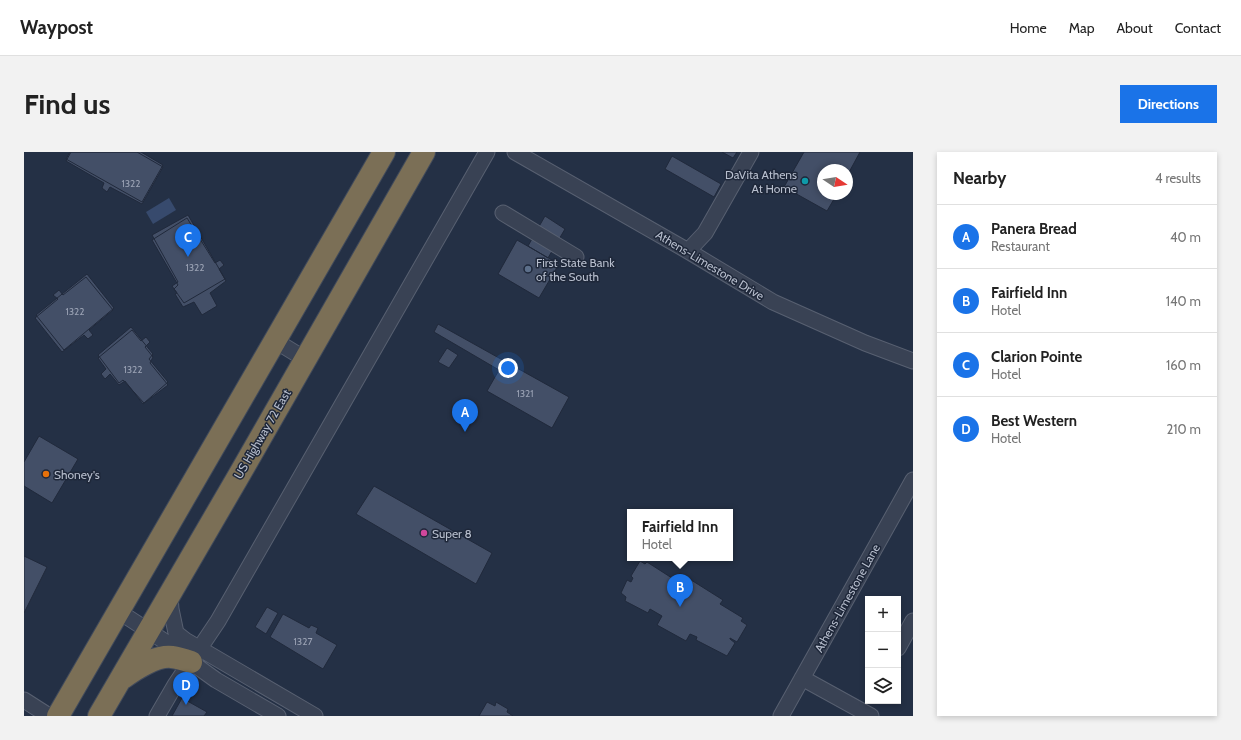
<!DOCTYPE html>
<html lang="en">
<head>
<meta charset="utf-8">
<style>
  body { margin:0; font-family:Cabin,sans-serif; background:#f2f2f2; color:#222 }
  .controls { position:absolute; right:12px; bottom:12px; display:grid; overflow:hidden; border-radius:0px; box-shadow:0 2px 6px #0003 }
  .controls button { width:36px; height:36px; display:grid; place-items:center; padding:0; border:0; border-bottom:1px solid #e0e0e0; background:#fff; color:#222; font:20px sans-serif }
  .compass { position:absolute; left:793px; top:12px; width:36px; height:36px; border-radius:50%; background:#fff; box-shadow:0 2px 6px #0003; rotate:102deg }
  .you { position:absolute; left:484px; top:216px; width:14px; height:14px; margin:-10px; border:3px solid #fff; border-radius:50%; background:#1a73e8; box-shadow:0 0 0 6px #1a73e833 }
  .badge { display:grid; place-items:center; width:26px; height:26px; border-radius:50%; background:#1a73e8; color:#fff; font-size:13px; font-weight:700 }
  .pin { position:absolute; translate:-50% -33px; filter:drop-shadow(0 1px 2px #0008) }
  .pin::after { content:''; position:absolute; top:21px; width:14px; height:12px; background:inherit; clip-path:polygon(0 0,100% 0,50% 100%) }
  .popup { position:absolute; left:603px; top:357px; width:106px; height:52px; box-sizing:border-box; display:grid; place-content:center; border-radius:0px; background:#fff; filter:drop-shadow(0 1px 3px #0005); font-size:13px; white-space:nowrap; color:#767676 }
  .popup b { font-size:15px; color:#222 }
  .popup::after { content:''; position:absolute; left:50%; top:100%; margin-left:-8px; border:8px solid transparent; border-top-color:#fff }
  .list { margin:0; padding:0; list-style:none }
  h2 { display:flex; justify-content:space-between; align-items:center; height:52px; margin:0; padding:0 16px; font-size:17px }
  h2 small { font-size:13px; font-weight:400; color:#767676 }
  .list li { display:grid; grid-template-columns:26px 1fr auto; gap:12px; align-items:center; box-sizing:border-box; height:64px; padding:0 16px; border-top:1px solid #e0e0e0 }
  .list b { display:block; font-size:15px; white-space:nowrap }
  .list p { margin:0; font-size:13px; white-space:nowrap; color:#767676 }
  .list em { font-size:13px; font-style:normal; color:#767676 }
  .icon { flex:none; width:22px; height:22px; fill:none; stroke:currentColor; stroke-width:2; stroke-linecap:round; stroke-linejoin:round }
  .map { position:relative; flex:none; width:889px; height:564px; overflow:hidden; border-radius:0px }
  header { display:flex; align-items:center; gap:24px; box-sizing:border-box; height:56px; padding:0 20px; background:#fff; border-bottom:1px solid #e0e0e0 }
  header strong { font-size:19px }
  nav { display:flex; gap:22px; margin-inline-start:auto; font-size:14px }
  .intro { display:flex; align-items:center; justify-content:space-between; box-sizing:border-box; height:96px; padding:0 24px }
  h1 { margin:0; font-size:28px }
  .button { padding:10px 18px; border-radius:0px; background:#1a73e8; color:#fff; font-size:14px; font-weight:700 }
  main { display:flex; gap:24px; padding:0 24px }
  aside { flex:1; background:#fff; border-radius:0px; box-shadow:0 2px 6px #0003 }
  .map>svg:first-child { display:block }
</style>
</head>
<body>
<header>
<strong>Waypost</strong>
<nav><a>Home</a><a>Map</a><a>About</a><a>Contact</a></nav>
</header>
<div class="intro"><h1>Find us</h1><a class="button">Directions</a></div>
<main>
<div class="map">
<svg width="889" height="564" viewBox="0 0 889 564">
  <rect width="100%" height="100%" fill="#243045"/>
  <path fill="#374a6d" d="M145,46L152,58L129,72L122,60Z"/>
  <path fill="#434f67" stroke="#20293b" d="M46,0H117L139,13L118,50L42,7Z
    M47,0H113L139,15L118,52L86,35L83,40L78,36L80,31L42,9Z
    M698,0H713L709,6Z
    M780,0H836L823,24V18H799V42H813L803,59L760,35Z
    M648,4L697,32L690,45L641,17Z
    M164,63L201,127L160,151L148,134L154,130L128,83Z
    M521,64L541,77L524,106L504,94Z
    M163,66L191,111L196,108L200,113L195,117L202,129L186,141L193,154L178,163L170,150L159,155L151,142L153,141L150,137L154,133L128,88Z
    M493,88L535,112L515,146L474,122Z
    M63,122L90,156L40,198L12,163Z
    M62,125L89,158L65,178L69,183L64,187L60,183L38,200L11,166L34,147L29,143L35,138L39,143Z
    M414,172L545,245L528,276L463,239L475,218L410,180Z
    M107,175L129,202L125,207L144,230L120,251L99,228L95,231L74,203Z
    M108,178L117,189L122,185L126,190L121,195L129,205L126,211L144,233L119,252L101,229L95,233L86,222L81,227L77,222L82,217L74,206Z
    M423,196L434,203L425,216L414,210Z
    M15,284L54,307L28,351L0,334V310Z
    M350,334L468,401L452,432L332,362Z
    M0,404L23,415L0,461Z
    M616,409L621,412L623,410L651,428L656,421L699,448L696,452L719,466L717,469L723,473L713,490L706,486V487L711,491L703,504L672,488L673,485L666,482L662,489L633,473L638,464L626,457L624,461L601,449L602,445L597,441L603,428L607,430L609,426L607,424Z
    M243,455L254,461L242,482L231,475Z
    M259,462L285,476L287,473L294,476L292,481L313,493L299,517L246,485Z
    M158,546L183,560L180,564H148Z
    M463,550L471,554L472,550L484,557L483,560L489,564H455Z"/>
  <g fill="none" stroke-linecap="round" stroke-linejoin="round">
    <defs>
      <path id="minor" d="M491,0L664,99L749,150L841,191L889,209
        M479,61L552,105
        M664,99L681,81L727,0
        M250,188L281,207
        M146,443L147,457L152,481L161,488L291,564
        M94,459L157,500L167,510L192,528L254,564
        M874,496L889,469
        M778,526L847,564
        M0,548L25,564
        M133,564L151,533L194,469L463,0
        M757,564L889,328"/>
      <path id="highway" d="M99,526C111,517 133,503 148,505C155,506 161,508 167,510
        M34,564L360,0
        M75,564L214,325L400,0"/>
    </defs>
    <use href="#minor" stroke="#586071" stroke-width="17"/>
    <use href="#highway" stroke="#414a5b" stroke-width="24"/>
    <use href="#minor" stroke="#394254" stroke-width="15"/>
    <use href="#highway" stroke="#7b6f56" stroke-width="22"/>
  </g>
  <circle fill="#0f9aa8" stroke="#1e2739" stroke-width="1.5" cx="781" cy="29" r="4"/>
  <circle fill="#5c6f8a" stroke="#1e2739" stroke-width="1.5" cx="504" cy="117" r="4"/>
  <circle fill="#e8710a" stroke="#1e2739" stroke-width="1.5" cx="22" cy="322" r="4"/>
  <circle fill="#d1479c" stroke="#1e2739" stroke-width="1.5" cx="400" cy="381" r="4"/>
  <g text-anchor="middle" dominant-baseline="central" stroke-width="3" stroke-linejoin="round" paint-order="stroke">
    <g font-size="10" fill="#9aa2b4">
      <text x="107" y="31">1322</text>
      <text x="171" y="115">1322</text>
      <text x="51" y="159">1322</text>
      <text x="109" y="217">1322</text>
      <text x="501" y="241">1321</text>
      <text x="279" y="489">1327</text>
    </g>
    <g font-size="12" fill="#b7becd" stroke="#1e2739" text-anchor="start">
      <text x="773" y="22" text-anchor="end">DaVita Athens<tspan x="773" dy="14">At Home</tspan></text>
      <text x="512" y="110">First State Bank<tspan x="512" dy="14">of the South</tspan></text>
      <text x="30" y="322">Shoney's</text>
      <text x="408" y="381">Super 8</text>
    </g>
    <g font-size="12" fill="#b7becd" stroke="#1e2739">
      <text transform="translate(686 113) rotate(31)">Athens-Limestone Drive</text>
      <text transform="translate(238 282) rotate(-60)">US Highway 72 East</text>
      <text transform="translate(823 446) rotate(-61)">Athens-Limestone Lane</text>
    </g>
  </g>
</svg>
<div class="controls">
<button>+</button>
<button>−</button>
<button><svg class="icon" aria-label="layers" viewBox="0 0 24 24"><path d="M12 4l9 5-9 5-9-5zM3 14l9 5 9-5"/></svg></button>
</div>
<svg class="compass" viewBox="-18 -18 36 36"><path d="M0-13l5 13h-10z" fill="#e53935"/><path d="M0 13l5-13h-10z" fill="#767676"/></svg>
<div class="you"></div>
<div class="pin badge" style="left:441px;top:280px">A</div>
<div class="pin badge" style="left:656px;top:455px">B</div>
<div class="popup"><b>Fairfield Inn</b>Hotel</div>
<div class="pin badge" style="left:164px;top:105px">C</div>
<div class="pin badge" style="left:162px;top:553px">D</div>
</div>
<aside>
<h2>Nearby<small>4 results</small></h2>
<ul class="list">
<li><span class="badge">A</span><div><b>Panera Bread</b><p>Restaurant</p></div><em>40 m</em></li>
<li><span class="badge">B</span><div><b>Fairfield Inn</b><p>Hotel</p></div><em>140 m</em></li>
<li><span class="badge">C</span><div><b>Clarion Pointe</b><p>Hotel</p></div><em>160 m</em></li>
<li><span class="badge">D</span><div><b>Best Western</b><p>Hotel</p></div><em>210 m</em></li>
</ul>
</aside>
</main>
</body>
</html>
